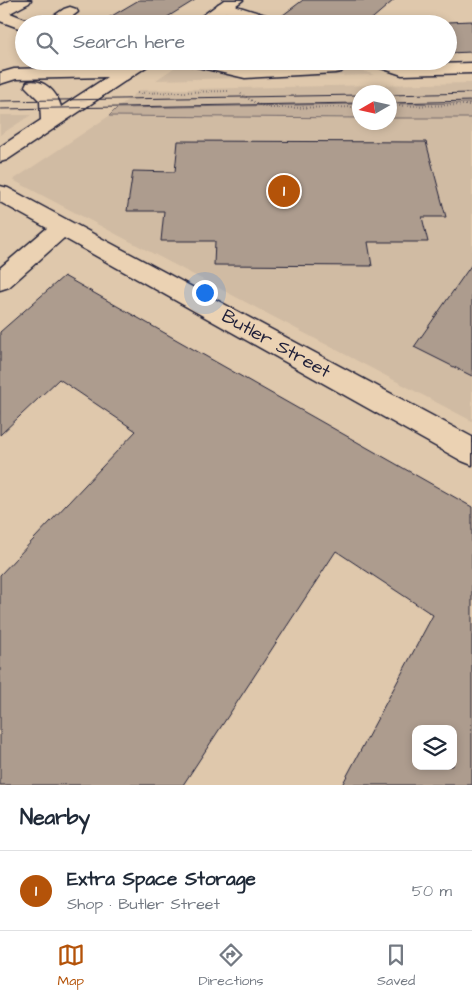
<!DOCTYPE html>
<html lang="en">
<head>
<meta charset="utf-8">
<style>
  body { margin:0; font-family:"Architects Daughter",sans-serif; background:#f2f2f3; color:#1f2937 }
  .controls { position:absolute; right:15px; bottom:15px; display:grid; overflow:hidden; border-radius:10px; box-shadow:0 2px 8px #0003 }
  .controls button { width:45px; height:45px; display:grid; place-items:center; padding:0; border:0; border-bottom:1px solid #e0e1e3; background:#fff; color:#1f2937; font:25px sans-serif }
  .compass { position:absolute; left:352px; top:85px; width:45px; height:45px; border-radius:50%; background:#fff; box-shadow:0 2px 8px #0003; rotate:261deg }
  .you { position:absolute; left:204px; top:292px; width:18px; height:18px; margin:-12px; border:4px solid #fff; border-radius:50%; background:#1a73e8; box-shadow:0 0 0 8px #1a73e833 }
  .badge { display:grid; place-items:center; width:32px; height:32px; border-radius:50%; background:#b45309; color:#fff; font-size:16px; font-weight:700 }
  .pin { position:absolute; translate:-50% -50%; border:2px solid #fff; box-shadow:0 1px 5px #0006 }
  .list { margin:0; padding:0; list-style:none }
  h2 { display:flex; justify-content:space-between; align-items:center; height:65px; margin:0; padding:0 20px; font-size:21px }
  h2 small { font-size:16px; font-weight:400; color:#747a83 }
  .list li { display:grid; grid-template-columns:32px 1fr auto; gap:15px; align-items:center; box-sizing:border-box; height:80px; padding:0 20px; border-top:1px solid #e0e1e3 }
  .list b { display:block; font-size:19px; white-space:nowrap }
  .list p { margin:0; font-size:16px; white-space:nowrap; color:#747a83 }
  .list em { font-size:16px; font-style:normal; color:#747a83 }
  .icon { flex:none; width:28px; height:28px; fill:none; stroke:currentColor; stroke-width:2; stroke-linecap:round; stroke-linejoin:round }
  .map { position:relative; flex:none; width:472px; height:785px; overflow:hidden }
  .search { position:absolute; background:#fff; box-shadow:0 2px 8px #0003; left:15px; right:15px; top:15px; height:55px; display:flex; align-items:center; gap:12px; box-sizing:border-box; padding:0 18px; border-radius:28px; color:#747a83; font-size:19px }
  .sheet { height:145px; background:#fff }
  nav { display:flex; justify-content:space-around; align-items:center; box-sizing:border-box; height:70px; border-top:1px solid #e0e1e3; background:#fff; font-size:14px; color:#747a83 }
  nav a { display:grid; justify-items:center; gap:2px }
  nav .on { color:#b45309 }
  .map>svg:first-child { display:block }
</style>
</head>
<body>
<div class="map">
<svg width="472" height="785" viewBox="0 0 472 785">
  <rect width="100%" height="100%" fill="#dfc8ac"/>
  <filter id="ink" filterUnits="userSpaceOnUse"><feTurbulence type="fractalNoise" baseFrequency=".02" numOctaves="2"/><feDisplacementMap in="SourceGraphic" scale="10" xChannelSelector="R" yChannelSelector="G"/><feConvolveMatrix kernelMatrix="1 2 1 2 8 2 1 2 1" color-interpolation-filters="sRGB"/></filter>
  <g filter="url(#ink)">
    <path fill="#d0bba3" d="M184,61H338L374,75L156,80Z
      M472,83V103L390,104V92H360L359,104L117,108L140,90Z
      M0,115H31L0,135Z
      M109,116L359,118L360,122H390V118H472V421L13,180Z"/>
    <path fill="#c3af9b" stroke="#72686b" d="M472,103V118H390V104Z
      M359,104V118L109,116L117,108Z"/>
    <path fill="#ad9c8e" stroke="#22223b" fill-rule="evenodd" d="M139,0H195L156,24H98Z
      M303,0H394L366,24H282L279,18Z
      M472,21V52L448,53V22Z
      M178,141L426,142L446,217H422L428,242H368L372,266L214,265L215,241H161L164,211H127L133,171L175,172Z
      M472,264V376L414,347Z
      M64,276L472,507V785H342L433,615L336,551L183,785H0V575L136,431L59,379L0,435V332ZM416,729H453V766H416Z"/>
    <g fill="none" stroke-linecap="round" stroke-linejoin="round">
      <defs>
        <path id="minor" d="M11,0H31L29,3L10,13L30,21L31,24H24V30L0,21V6Z
          M224,2L278,19L280,23L258,24L218,10L216,7L218,4Z
          M70,7L76,9L78,12L62,24H42L64,9Z
          M96,61C110,61 128,59 137,71L134,75L128,76L122,75L99,65Z
          M186,61H218L245,68L335,63L341,64L344,68L341,72L335,73L245,78L189,65Z
          M369,61H395L404,65L472,63V73L402,75L372,65Z
          M0,186L8,188L71,222L472,437V465L462,461L64,238L9,287L0,290V268L47,228L0,202Z"/>
        <path id="major" d="M224,0H243L210,24H191Z
          M131,61H152L149,65L7,160L0,162V147L41,120L40,101L25,86L27,82C44,78 57,92 61,107L107,77L16,79L0,84V73L14,69L124,66Z"/>
      </defs>
      <use href="#minor" stroke="#22223b" stroke-width="3"/>
      <use href="#major" stroke="#22223b" stroke-width="3"/>
      <path stroke="#22223b" stroke-width="2" stroke-dasharray="0.5 2.5" stroke-linecap="butt" d="M137,93L228,91
        M241,94L257,104L269,108L360,107
        M390,106L472,105"/>
      <use href="#minor" fill="#ebd2b3" fill-rule="evenodd"/>
      <use href="#major" fill="#ebd2b3" fill-rule="evenodd"/>
      <path stroke="#22223b" stroke-width="1" d="M390,95L472,93
        M0,101L360,95
        M390,103L472,101
        M0,109L360,103"/>
    </g>
  </g>
  <g text-anchor="middle" dominant-baseline="central" stroke-width="5" stroke-linejoin="round" paint-order="stroke">
    <g font-size="19" fill="#22223b" stroke="#ebd2b3">
      <text transform="translate(276 344) rotate(29)">Butler Street</text>
    </g>
  </g>
</svg>
<div class="controls">
<button><svg class="icon" aria-label="layers" viewBox="0 0 24 24"><path d="M12 4l9 5-9 5-9-5zM3 14l9 5 9-5"/></svg></button>
</div>
<svg class="compass" viewBox="-18 -18 36 36"><path d="M0-13l5 13h-10z" fill="#e53935"/><path d="M0 13l5-13h-10z" fill="#747a83"/></svg>
<div class="you"></div>
<div class="pin badge" style="left:284px;top:191px">1</div>
<div class="search"><svg class="icon" aria-label="search" viewBox="0 0 24 24"><circle cx="10" cy="10" r="6"/><path d="M15 15l6 6"/></svg>Search here</div>
</div>
<section class="sheet">
<h2>Nearby<small></small></h2>
<ul class="list">
<li><span class="badge">1</span><div><b>Extra Space Storage</b><p>Shop · Butler Street</p></div><em>50 m</em></li>
</ul>
</section>
<nav>
<a class="on"><svg class="icon" aria-label="map" viewBox="0 0 24 24"><path d="M3 6l6-2 6 2 6-2v14l-6 2-6-2-6 2zM9 4v14M15 6v14"/></svg>Map</a>
<a><svg class="icon" aria-label="directions" viewBox="0 0 24 24"><path d="M12 3l9 9-9 9-9-9zM9 14v-3h6M13 9l2 2-2 2"/></svg>Directions</a>
<a><svg class="icon" aria-label="saved" viewBox="0 0 24 24"><path d="M7 4h10v16l-5-4-5 4z"/></svg>Saved</a>
</nav>
</body>
</html>
